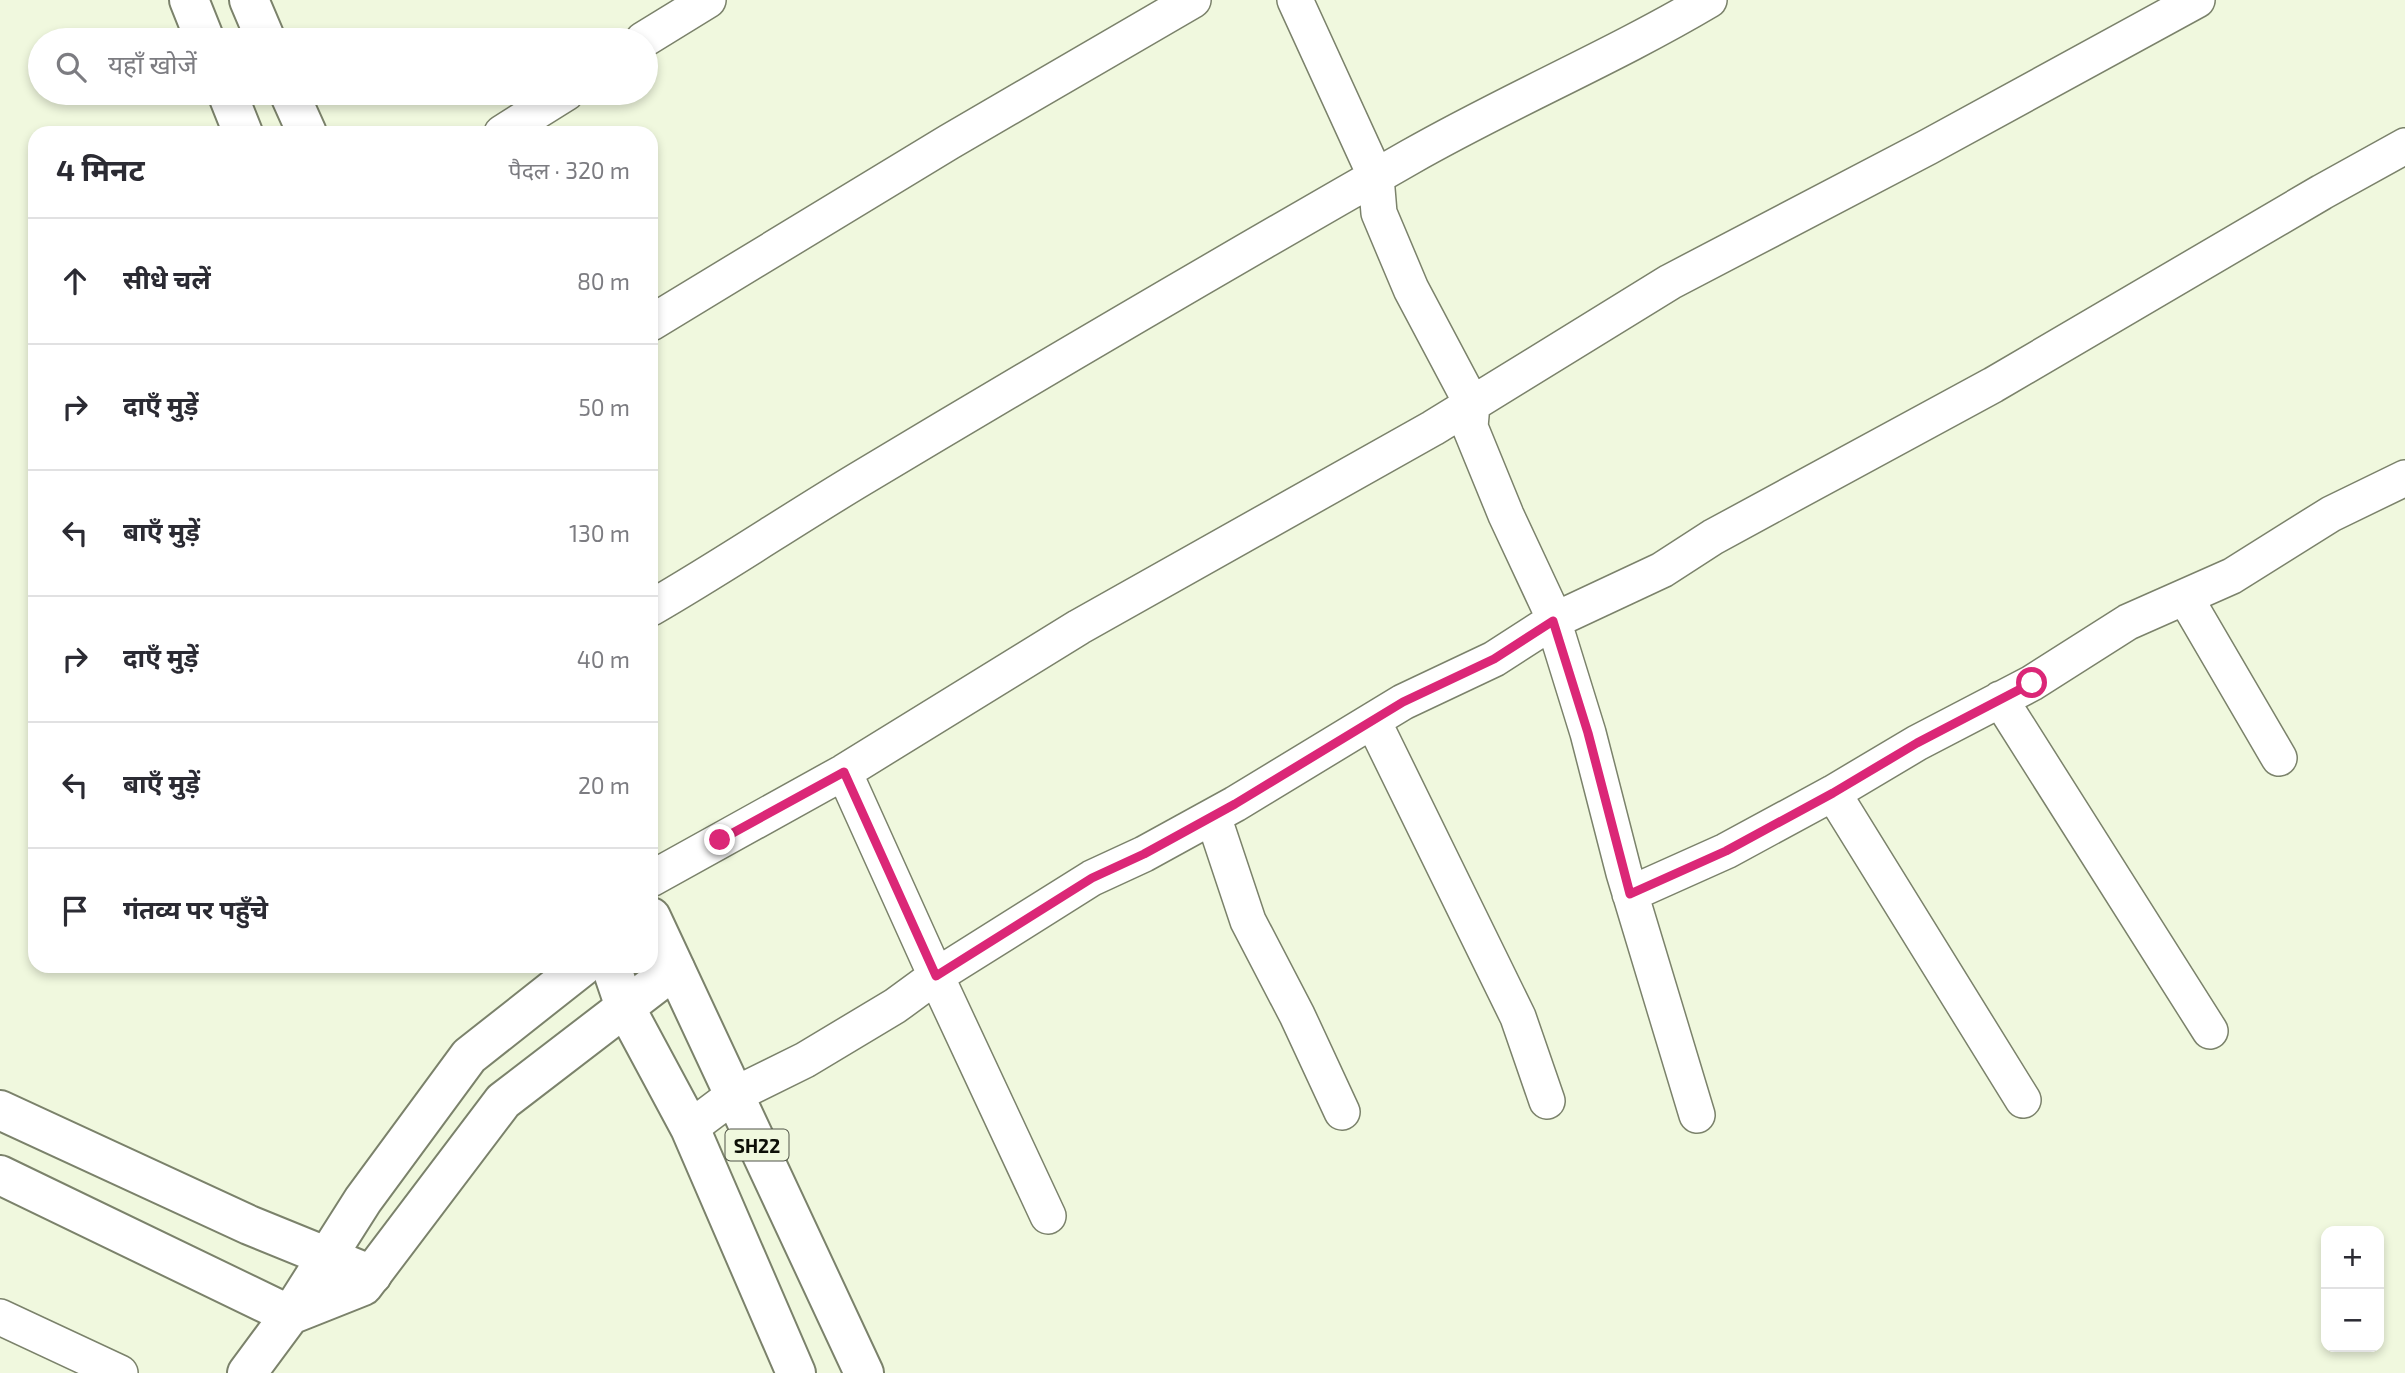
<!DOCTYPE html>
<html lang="hi">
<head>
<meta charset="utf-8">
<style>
  body { margin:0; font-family:"Exo 2","Noto Sans Devanagari",sans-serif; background:#f2f2f3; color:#2b2b33 }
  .controls { position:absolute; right:21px; bottom:21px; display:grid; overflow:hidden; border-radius:14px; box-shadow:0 4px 10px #0003 }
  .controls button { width:63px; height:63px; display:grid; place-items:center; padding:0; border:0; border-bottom:2px solid #e1e1e2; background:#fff; color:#2b2b33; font:35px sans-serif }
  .stop { position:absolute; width:21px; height:21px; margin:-16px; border:5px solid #db2777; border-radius:50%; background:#fff }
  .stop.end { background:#db2777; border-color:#fff; box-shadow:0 2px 7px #0008 }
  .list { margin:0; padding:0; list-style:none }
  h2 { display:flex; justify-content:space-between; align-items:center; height:91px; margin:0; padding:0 28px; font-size:30px }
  h2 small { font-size:23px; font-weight:400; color:#7c7c81 }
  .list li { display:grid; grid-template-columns:46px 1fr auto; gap:21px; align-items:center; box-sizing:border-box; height:126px; padding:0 28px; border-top:2px solid #e1e1e2 }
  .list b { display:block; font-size:26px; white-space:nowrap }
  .list em { font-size:23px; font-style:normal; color:#7c7c81 }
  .icon { flex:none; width:38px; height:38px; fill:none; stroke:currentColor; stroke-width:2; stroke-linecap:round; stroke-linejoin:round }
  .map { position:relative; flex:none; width:2405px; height:1373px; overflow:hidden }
  .search { position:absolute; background:#fff; box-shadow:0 4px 10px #0003; left:28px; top:28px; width:630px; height:77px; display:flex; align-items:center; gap:18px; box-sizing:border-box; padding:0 24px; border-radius:38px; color:#7c7c81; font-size:26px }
  .panel { position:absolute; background:#fff; box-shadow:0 4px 10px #0003; left:28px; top:126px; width:630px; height:847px; border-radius:21px }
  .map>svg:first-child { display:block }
</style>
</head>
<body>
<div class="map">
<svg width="2405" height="1373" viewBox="0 0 2405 1373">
  <rect width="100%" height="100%" fill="#f0f8de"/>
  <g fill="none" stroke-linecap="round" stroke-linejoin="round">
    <defs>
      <path id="minor" d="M1295,0L1376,177L1379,213L1411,289L1472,404L1470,427L1506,515L1549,607L1588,733L1624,873L1697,1115
        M643,40L708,0
        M502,133L566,93
        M651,323L949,142L1193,0
        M2185,597L2279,758
        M651,608C722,567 790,521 860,479C1042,370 1226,262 1410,157C1508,101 1613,57 1709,0
        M2000,699L2210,1031
        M1373,721L1518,1017L1547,1101
        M844,772L936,976L1048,1216
        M1833,793L2023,1100
        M1213,816L1248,921L1297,1015L1342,1112
        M651,879L844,772L1079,627L1433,428L1670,282L1928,147L2197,0
        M1630,894L1726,851L1833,793L1917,743L2032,683L2128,622L2232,576L2331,514L2405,478
        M690,1128L734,1095L805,1060L895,1006L936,976L1092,878L1144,854L1235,804L1403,702L1494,659L1553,621L1662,570L1713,537L1993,385L2322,192L2405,146
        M0,1317L120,1373"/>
      <path id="tertiary" d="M0,1110L249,1225L372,1275
        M0,1175L290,1315"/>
      <path id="secondary" d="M290,1315L363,1286L503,1101L675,969
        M247,1373L290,1315L363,1200L469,1056L583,966"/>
      <path id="primary" d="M189,0L205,40
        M249,0L266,40
        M227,93L243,133
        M289,93L307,133
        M651,917L864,1373
        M611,966L625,1007L690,1128L796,1373"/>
    </defs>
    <use href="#minor" stroke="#7b826b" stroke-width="38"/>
    <use href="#tertiary" stroke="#7b826b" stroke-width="42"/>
    <use href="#secondary" stroke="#7b826b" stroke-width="42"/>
    <use href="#primary" stroke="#7b826b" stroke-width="42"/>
    <use href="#minor" stroke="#fff" stroke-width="35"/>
    <use href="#tertiary" stroke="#fff" stroke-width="38"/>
    <use href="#secondary" stroke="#fff" stroke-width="38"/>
    <use href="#primary" stroke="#fff" stroke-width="38"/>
  </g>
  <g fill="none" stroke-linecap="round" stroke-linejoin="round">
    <path stroke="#db2777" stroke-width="9" d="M720,840L844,772L936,976L1092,878L1144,854L1235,804L1403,702L1494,659L1553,621L1588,733L1630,894L1726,851L1833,793L1917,743L2032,683"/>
  </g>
  <g text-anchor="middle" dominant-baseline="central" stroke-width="6" stroke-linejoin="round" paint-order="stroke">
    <rect fill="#f0f8de" stroke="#515548" stroke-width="2" x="725.5" y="1129.5" width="63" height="31" rx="5"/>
    <g font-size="19" font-weight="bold" fill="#0d0f07">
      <text x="757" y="1145">SH22</text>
    </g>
  </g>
</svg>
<div class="controls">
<button>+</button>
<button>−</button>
</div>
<div class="stop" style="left:2032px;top:683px"></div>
<div class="stop end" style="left:720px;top:840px"></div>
<div class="search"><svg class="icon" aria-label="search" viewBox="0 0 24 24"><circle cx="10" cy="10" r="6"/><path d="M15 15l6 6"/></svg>यहाँ खोजें</div>
<section class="panel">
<h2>4 मिनट<small>पैदल · 320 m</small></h2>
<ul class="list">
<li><svg class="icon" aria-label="ahead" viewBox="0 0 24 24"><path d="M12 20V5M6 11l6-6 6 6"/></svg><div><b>सीधे चलें</b></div><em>80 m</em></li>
<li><svg class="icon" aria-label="right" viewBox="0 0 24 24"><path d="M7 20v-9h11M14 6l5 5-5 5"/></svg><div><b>दाएँ मुड़ें</b></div><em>50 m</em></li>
<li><svg class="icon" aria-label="left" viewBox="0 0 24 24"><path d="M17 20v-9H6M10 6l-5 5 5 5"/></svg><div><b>बाएँ मुड़ें</b></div><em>130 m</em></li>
<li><svg class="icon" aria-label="right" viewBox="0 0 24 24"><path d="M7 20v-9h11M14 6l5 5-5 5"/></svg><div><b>दाएँ मुड़ें</b></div><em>40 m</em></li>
<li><svg class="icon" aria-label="left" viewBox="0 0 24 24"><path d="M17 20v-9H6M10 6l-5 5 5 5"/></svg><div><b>बाएँ मुड़ें</b></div><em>20 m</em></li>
<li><svg class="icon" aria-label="arrive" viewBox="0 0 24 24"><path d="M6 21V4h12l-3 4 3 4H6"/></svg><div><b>गंतव्य पर पहुँचे</b></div></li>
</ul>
</section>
</div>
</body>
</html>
